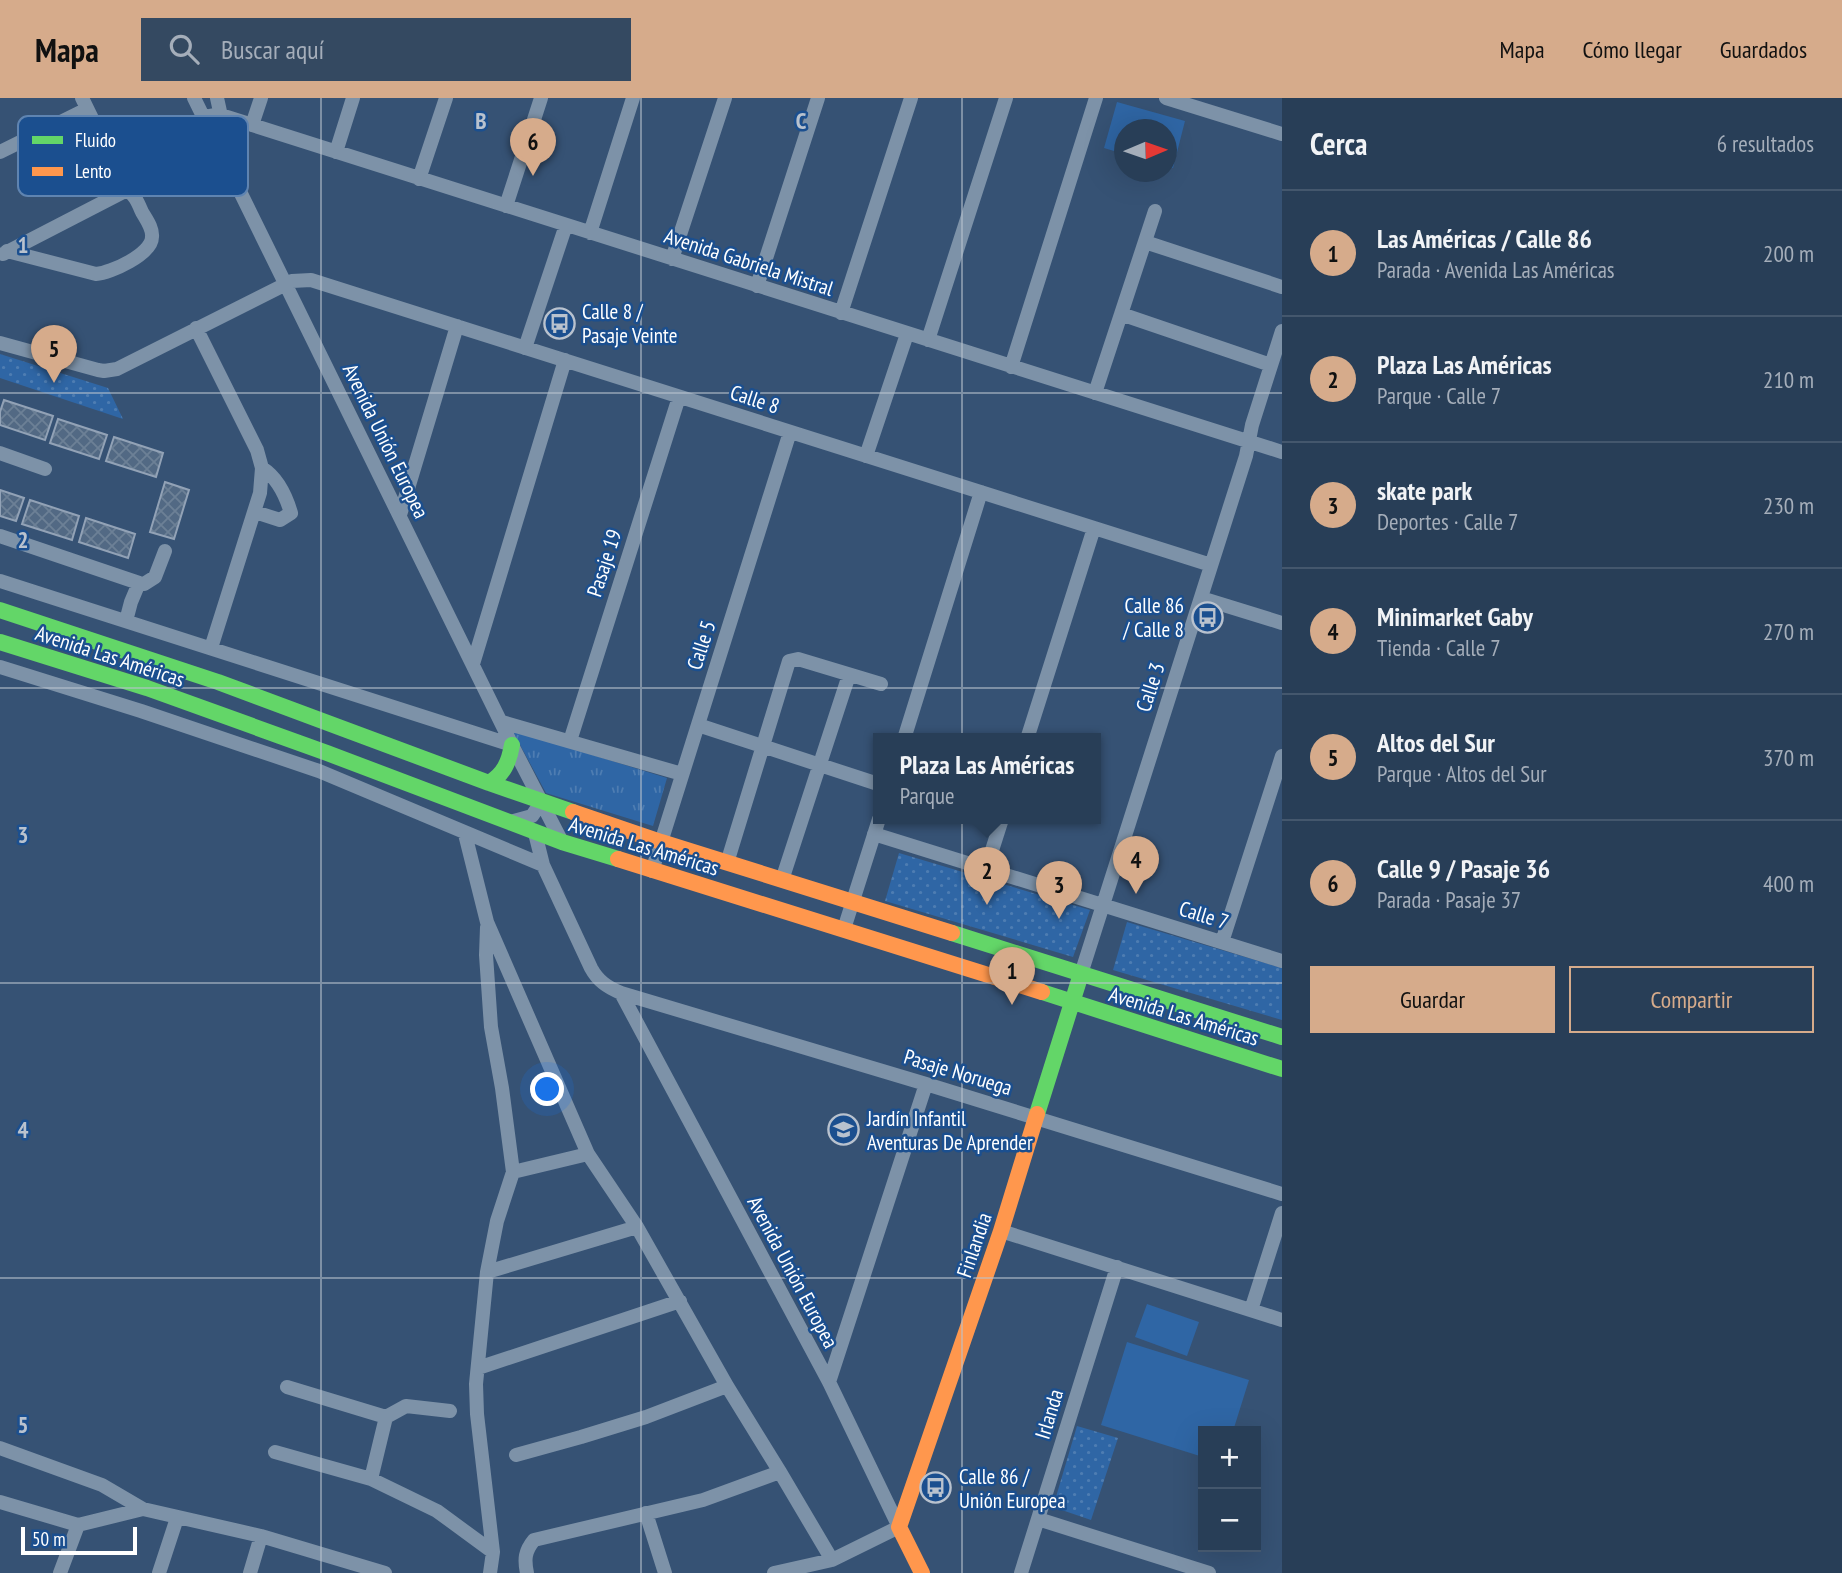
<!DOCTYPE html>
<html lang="es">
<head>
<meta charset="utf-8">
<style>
  body { margin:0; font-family:"PT Sans Narrow",sans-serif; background:#344961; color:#f1f3f6 }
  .controls { position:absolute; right:21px; bottom:21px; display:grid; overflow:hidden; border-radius:0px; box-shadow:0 7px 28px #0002 }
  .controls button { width:63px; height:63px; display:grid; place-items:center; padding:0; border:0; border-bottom:2px solid #44576d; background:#283e57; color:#f1f3f6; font:35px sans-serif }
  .compass { position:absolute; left:1114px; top:21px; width:63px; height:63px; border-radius:50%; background:#283e57; box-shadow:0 7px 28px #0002; rotate:88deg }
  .scale { position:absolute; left:21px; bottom:18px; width:116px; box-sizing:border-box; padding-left:7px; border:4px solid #fff; border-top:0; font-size:19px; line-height:24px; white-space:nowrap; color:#fff; -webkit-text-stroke:5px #1b4f8f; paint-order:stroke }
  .you { position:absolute; left:548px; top:992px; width:24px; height:24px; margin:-18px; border:5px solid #fff; border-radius:50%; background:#1a73e8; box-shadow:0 0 0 10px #1a73e833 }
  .badge { display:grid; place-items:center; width:46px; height:46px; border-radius:50%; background:#d6ab8b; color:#111; font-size:23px; font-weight:700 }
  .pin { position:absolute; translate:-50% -58px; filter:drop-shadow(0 2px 4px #0008) }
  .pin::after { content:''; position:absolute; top:37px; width:24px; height:21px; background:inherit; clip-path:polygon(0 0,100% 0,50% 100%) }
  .popup { position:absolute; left:873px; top:635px; width:228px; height:91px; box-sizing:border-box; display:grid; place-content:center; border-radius:0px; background:#283e57; filter:drop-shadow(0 2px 5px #0005); font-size:23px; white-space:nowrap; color:#a5aeba }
  .popup b { font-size:26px; color:#f1f3f6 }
  .popup::after { content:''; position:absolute; left:50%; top:100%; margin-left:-14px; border:14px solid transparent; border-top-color:#283e57 }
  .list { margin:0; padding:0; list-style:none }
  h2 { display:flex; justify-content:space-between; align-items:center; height:91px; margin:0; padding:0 28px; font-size:30px }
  h2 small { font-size:23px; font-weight:400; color:#a5aeba }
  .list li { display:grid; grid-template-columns:46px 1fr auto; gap:21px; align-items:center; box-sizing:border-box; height:126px; padding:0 28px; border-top:2px solid #44576d }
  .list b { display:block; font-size:26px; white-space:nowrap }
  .list p { margin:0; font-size:23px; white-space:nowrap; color:#a5aeba }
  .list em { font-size:23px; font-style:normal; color:#a5aeba }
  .actions { display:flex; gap:14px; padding:21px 28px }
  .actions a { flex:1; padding:16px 0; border:2px solid #d6ab8b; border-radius:0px; text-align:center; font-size:24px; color:#d6ab8b }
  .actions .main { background:#d6ab8b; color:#111 }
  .icon { flex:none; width:38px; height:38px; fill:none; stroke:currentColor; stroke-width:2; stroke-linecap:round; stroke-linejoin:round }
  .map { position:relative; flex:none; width:1282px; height:1475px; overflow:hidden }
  header { display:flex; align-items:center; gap:42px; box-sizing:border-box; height:98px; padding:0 35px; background:#d6ab8b; color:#111 }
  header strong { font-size:33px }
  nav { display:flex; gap:38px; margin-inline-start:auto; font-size:24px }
  .search { width:490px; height:63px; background:#344961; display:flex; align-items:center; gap:18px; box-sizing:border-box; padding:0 24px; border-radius:0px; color:#a5aeba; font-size:26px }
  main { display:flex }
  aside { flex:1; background:#283e57 }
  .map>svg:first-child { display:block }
</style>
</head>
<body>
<header>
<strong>Mapa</strong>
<div class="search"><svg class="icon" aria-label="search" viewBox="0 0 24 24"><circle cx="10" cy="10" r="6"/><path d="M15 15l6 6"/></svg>Buscar aquí</div>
<nav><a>Mapa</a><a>Cómo llegar</a><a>Guardados</a></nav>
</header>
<main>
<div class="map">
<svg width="1282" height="1475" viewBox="0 0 1282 1475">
  <defs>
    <pattern id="grass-tufts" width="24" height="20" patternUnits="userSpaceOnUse" patternTransform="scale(1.75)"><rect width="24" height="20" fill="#2f66a5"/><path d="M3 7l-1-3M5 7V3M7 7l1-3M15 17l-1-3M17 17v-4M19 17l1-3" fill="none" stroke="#4e7db2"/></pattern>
    <pattern id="park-dots" width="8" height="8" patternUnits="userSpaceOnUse" patternTransform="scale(1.75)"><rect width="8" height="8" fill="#2f66a5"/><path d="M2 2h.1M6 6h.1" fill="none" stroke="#4e7db2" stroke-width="1.8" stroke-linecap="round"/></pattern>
    <pattern id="building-cross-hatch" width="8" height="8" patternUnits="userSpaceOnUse" patternTransform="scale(1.75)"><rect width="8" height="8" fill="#526984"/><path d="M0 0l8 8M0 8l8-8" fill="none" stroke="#6c8096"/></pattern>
  </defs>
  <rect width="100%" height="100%" fill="#365274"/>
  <path fill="url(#grass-tufts)" d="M512,632L667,680L653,728L546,695Z"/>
  <path fill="url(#park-dots)" d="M0,256L108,290L123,321L0,280Z
    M899,755L1090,812L1073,859L885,803Z
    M1127,824L1282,870V922L1113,872Z
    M1077,1328L1118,1340L1091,1422L1053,1409Z"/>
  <path fill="#2f66a5" d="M1117,4L1185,23L1173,70L1167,68V32H1125L1124,56L1104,50Z
    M1147,1206L1199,1224L1187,1258L1135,1239Z
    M1127,1244L1249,1282L1233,1333H1203V1359L1101,1327Z"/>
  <path fill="url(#building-cross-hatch)" stroke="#92a2b6" stroke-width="2" d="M4,302L53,318L45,342L0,327V314Z
    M58,321L107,337L99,361L50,345Z
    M114,339L163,355L156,379L106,363Z
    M165,384L189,392L174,441L150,434Z
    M0,392L24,400L16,423L0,418Z
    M30,402L79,418L72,442L22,426Z
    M86,420L135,436L128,460L79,444Z"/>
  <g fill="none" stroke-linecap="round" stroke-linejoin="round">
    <path stroke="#7d92a8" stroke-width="14" d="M194,0L512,647L562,744
      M217,0L221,18
      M1166,0L1282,36
      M204,19L214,17L227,19L1282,354
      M252,27L261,0
      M0,54L87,11
      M336,54L353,0
      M419,81L446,0
      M506,108L541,0
      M590,135L633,0
      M1145,144L1282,189
      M7,153L96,176C111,175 152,156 152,139C153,130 146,121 142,114C138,105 135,97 127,92L82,0
      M3,156L127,92
      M672,161L725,0
      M757,188L818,0
      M841,215L911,0
      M1121,216L1271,267
      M196,230L257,352L262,370L260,395L211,550
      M928,242L1006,0
      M0,245L98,272L104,273L117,271L292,183L311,182L1211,467
      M525,250L566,127
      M1011,269L1096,0
      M1095,295L1155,113
      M0,355L45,371
      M866,358L907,236
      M255,414L280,422L291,415C286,398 278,380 262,370
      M400,417L457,228
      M0,438L139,485L131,504L126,523
      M0,483L512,647
      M139,485L144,486L155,479L165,453
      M1201,500L1282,525
      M473,566L565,262
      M0,569L141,613L319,673L543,767
      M502,624L682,676
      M698,627L878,686
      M904,641L981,394
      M1027,641L1094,430
      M570,643L679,299
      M510,724L532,718L542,703
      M535,735L543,767L591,870C598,883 607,889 621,895L926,986L1282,1096
      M465,736L487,824L588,1056L637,1129L727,1288L780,1374L832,1462
      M874,736L1282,863
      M727,765L789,563L798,561L881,586
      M986,771L1002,721
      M652,773L790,334
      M782,782L849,577
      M487,829L486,857L491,929L502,990L513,1074L497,1123L487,1174L476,1286L477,1316L493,1454L490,1475
      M844,831L879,721
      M1222,844L1282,658
      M1081,876L1246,358L1252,327L1282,233
      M621,895L829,1284L899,1429L832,1462L774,1475
      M513,1074L588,1056
      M1001,1133L1282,1222
      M487,1174L637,1129
      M1251,1212L1282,1115
      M478,1270L680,1203
      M829,1284L926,986
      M287,1289L386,1319
      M0,1350L102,1387L143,1411
      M275,1354L371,1381L437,1413L493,1454
      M516,1357L581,1339L646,1319L727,1288
      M371,1381L386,1319L406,1308L450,1313
      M0,1404L78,1427L143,1411L261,1438L385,1475
      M646,1415L665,1475
      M1038,1421L1209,1475
      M60,1475L78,1427
      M159,1475L177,1420
      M250,1475L261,1438
      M527,1475C524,1461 525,1453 534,1442L703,1402L780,1374
      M1021,1475L1117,1169"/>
    <path stroke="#63d668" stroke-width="16" d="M0,512L218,584L489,685L573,714
      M0,544L147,590L327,655L562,744L618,761
      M489,685C504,676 509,664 512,647
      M952,835L1282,939
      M1042,894L1282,971
      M1037,1016L1081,876"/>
    <path stroke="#ff974d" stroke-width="16" d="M573,714L661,744L952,835
      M618,761L1042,894
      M922,1475L899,1429L1001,1133L1037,1016"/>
  </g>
  <path fill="none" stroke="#b9c2ce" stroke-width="2" stroke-opacity="0.55" d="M321,0V1475M641,0V1475M962,0V1475M0,295H1282M0,590H1282M0,885H1282M0,1180H1282"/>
  <defs>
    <symbol id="bus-ring" viewBox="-11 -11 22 22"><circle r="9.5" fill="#1b4f8f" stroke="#b9c2ce" stroke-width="1.5"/><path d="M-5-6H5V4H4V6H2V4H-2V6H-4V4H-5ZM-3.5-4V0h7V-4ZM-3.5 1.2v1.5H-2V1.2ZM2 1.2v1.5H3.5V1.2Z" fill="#b9c2ce"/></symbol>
    <symbol id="school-ring" viewBox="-11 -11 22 22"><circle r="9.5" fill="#1b4f8f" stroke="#b9c2ce" stroke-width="1.5"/><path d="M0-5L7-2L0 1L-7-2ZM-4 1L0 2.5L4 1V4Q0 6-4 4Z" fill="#b9c2ce"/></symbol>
  </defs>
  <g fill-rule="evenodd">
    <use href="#bus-ring" x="542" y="208" width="35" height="35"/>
    <use href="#bus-ring" x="1190" y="502" width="35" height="35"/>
    <use href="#school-ring" x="826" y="1014" width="35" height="35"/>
    <use href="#bus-ring" x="918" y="1372" width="35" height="35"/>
  </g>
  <g text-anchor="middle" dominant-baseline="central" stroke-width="5" stroke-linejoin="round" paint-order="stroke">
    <g font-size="21" fill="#fff" stroke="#1b4f8f">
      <text transform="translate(749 164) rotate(18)">Avenida Gabriela Mistral</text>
      <text transform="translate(755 301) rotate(18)">Calle 8</text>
      <text transform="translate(386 343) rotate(64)">Avenida Unión Europea</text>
      <text transform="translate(604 465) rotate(-72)">Pasaje 19</text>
      <text transform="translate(701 547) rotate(-72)">Calle 5</text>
      <text transform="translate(110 558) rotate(18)">Avenida Las Américas</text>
      <text transform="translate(1150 589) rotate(-72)">Calle 3</text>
      <text transform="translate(644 748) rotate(17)">Avenida Las Américas</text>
      <text transform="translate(1204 817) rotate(17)">Calle 7</text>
      <text transform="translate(1184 918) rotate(17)">Avenida Las Américas</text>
      <text transform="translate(958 974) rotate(17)">Pasaje Noruega</text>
      <text transform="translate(974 1147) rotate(-71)">Finlandia</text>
      <text transform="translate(793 1174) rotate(62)">Avenida Unión Europea</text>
      <text transform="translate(1049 1316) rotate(-73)">Irlanda</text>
    </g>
    <g font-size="21" fill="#fff" stroke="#1b4f8f" text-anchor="start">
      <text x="582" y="213">Calle 8 /<tspan x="582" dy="24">Pasaje Veinte</tspan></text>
      <text x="1184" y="507" text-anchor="end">Calle 86<tspan x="1184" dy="24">/ Calle 8</tspan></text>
      <text x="867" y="1020">Jardín Infantil<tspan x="867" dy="24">Aventuras De Aprender</tspan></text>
      <text x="959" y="1378">Calle 86 /<tspan x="959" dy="24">Unión Europea</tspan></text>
    </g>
  </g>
  <rect x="18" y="18" width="230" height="80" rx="10" fill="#1b4f8f" stroke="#5f84b1" stroke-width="2"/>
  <rect x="32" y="38" width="31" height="8" fill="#63d668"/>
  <rect x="32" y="69" width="31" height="9" fill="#ff974d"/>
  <g font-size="19" fill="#fff">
    <text x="75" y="49">Fluido</text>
    <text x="75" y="80">Lento</text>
  </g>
  <g font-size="23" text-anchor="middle" font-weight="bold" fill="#b9c2ce" stroke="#1b4f8f" stroke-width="5" stroke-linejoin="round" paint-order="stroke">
    <text x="481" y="31">B</text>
    <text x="801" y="31">C</text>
    <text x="23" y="155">1</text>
    <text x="23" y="450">2</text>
    <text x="23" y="745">3</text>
    <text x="23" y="1040">4</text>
    <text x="23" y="1335">5</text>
  </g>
</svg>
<div class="controls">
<button>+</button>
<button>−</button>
</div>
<svg class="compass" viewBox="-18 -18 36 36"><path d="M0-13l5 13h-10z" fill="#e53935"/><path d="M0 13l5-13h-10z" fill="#a5aeba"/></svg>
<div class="scale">50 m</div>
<div class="you"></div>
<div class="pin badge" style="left:1012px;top:907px">1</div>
<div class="pin badge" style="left:987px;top:807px">2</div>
<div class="popup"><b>Plaza Las Américas</b>Parque</div>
<div class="pin badge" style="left:1059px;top:821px">3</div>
<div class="pin badge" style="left:1136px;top:796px">4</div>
<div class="pin badge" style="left:54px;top:285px">5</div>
<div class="pin badge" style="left:533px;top:78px">6</div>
</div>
<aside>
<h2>Cerca<small>6 resultados</small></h2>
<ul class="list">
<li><span class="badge">1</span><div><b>Las Américas / Calle 86</b><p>Parada · Avenida Las Américas</p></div><em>200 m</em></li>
<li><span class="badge">2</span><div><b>Plaza Las Américas</b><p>Parque · Calle 7</p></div><em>210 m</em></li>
<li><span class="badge">3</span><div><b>skate park</b><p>Deportes · Calle 7</p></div><em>230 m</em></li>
<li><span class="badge">4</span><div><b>Minimarket Gaby</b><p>Tienda · Calle 7</p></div><em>270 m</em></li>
<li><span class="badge">5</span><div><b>Altos del Sur</b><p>Parque · Altos del Sur</p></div><em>370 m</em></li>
<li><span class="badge">6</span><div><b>Calle 9 / Pasaje 36</b><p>Parada · Pasaje 37</p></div><em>400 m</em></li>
</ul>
<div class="actions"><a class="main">Guardar</a><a>Compartir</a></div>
</aside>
</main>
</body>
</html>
